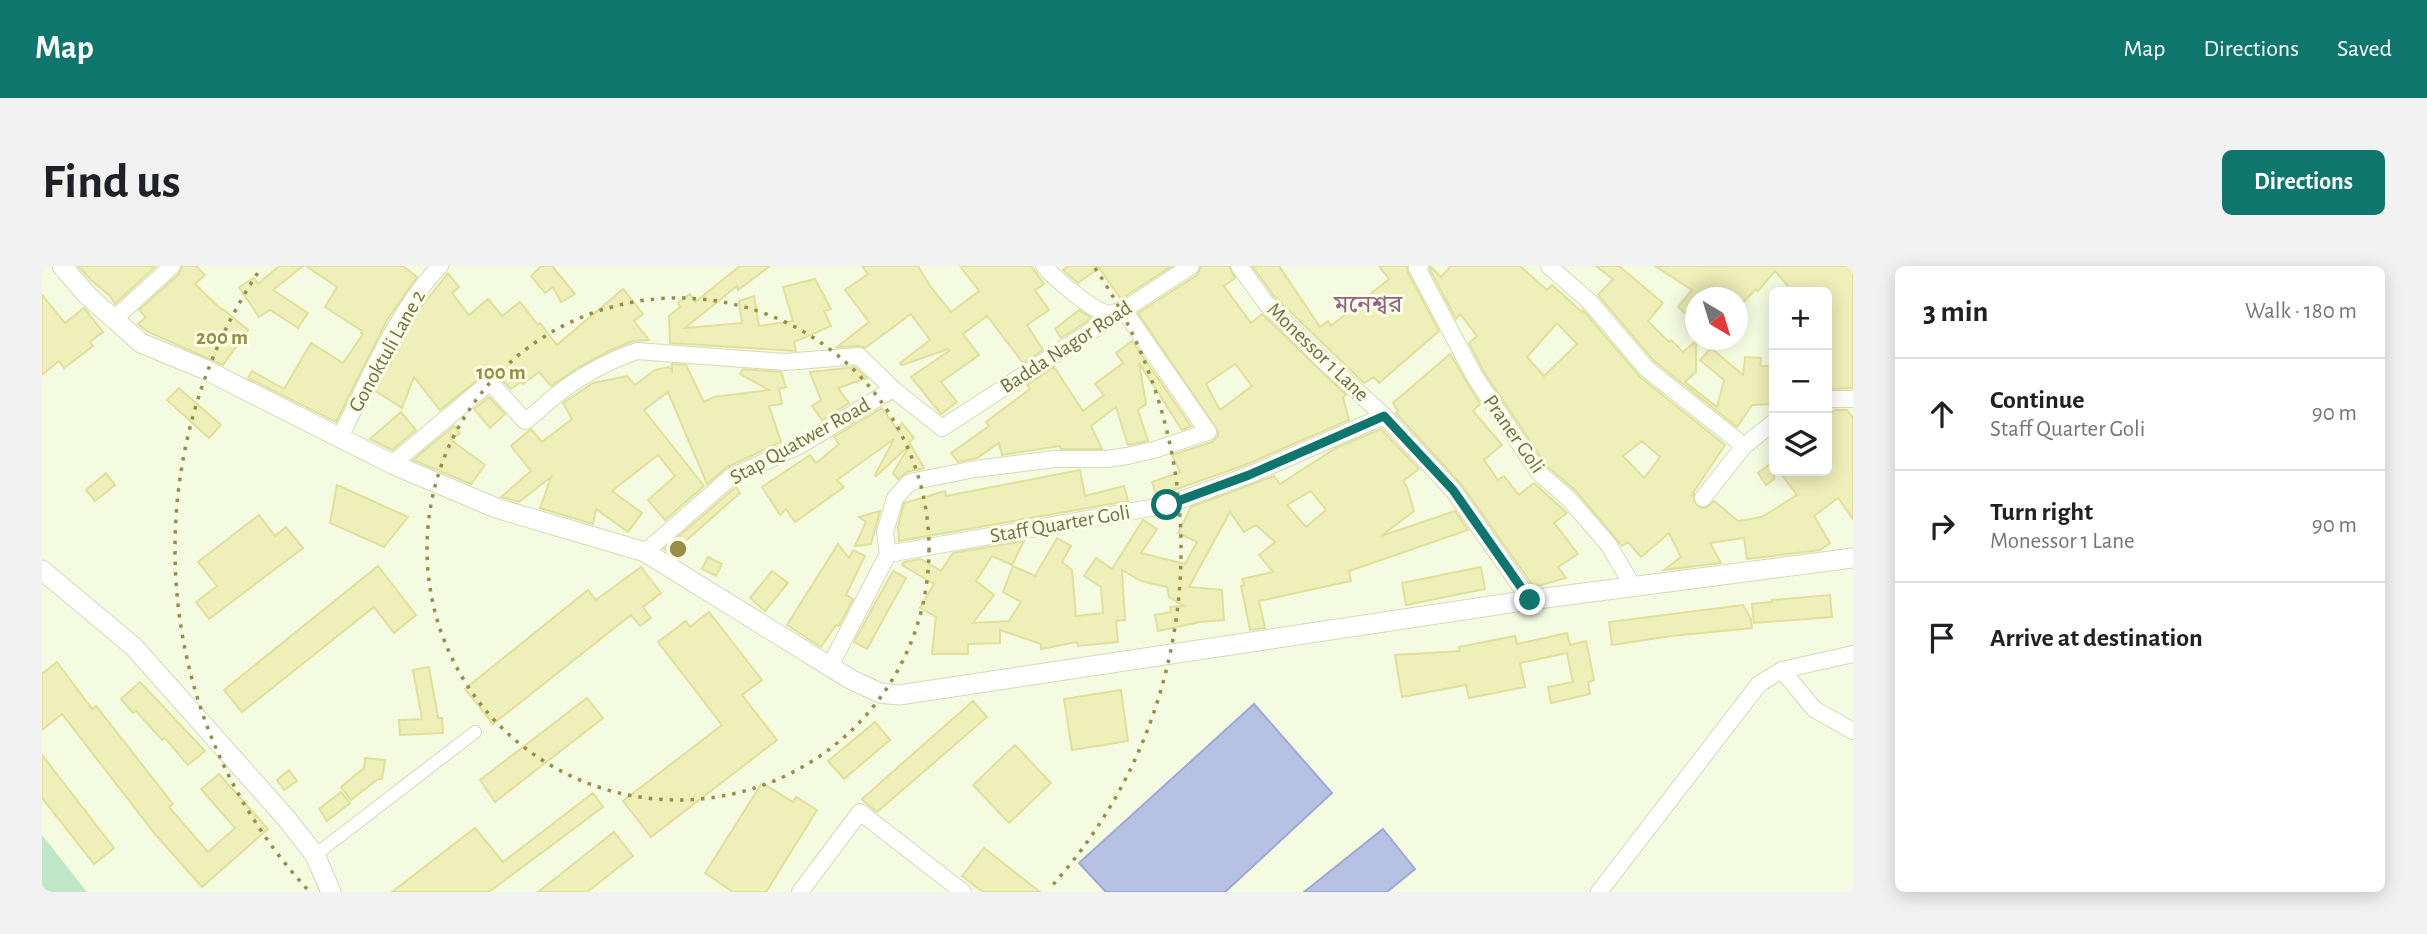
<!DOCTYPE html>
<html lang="en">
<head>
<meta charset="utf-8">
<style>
  body { margin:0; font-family:"Alegreya Sans","Noto Sans Bengali",sans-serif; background:#f2f2f2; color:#202124 }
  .controls { position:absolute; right:21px; top:21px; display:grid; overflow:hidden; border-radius:10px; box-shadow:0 4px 18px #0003 }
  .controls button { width:63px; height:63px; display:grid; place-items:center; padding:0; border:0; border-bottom:2px solid #e0e0e0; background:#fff; color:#202124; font:35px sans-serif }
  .compass { position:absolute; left:1643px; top:21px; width:63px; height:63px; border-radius:50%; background:#fff; box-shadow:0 4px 18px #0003; rotate:142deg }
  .stop { position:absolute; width:21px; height:21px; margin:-16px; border:5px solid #0f766e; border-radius:50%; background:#fff }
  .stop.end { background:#0f766e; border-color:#fff; box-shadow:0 2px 7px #0008 }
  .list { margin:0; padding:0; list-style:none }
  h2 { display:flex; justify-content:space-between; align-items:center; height:91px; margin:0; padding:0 28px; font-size:30px }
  h2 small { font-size:23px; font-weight:400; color:#757577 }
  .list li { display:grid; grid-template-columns:46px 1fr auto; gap:21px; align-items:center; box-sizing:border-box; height:112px; padding:0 28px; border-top:2px solid #e0e0e0 }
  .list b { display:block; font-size:26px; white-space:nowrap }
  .list p { margin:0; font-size:23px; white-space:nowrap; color:#757577 }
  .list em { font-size:23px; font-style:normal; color:#757577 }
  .icon { flex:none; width:38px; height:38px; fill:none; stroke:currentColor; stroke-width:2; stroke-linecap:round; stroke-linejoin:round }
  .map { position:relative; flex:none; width:1811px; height:626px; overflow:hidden; border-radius:10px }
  header { display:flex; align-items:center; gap:42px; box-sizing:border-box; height:98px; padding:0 35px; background:#0f766e; color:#fff }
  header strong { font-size:33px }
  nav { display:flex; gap:38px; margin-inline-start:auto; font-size:24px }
  .intro { display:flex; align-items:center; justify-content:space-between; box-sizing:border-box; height:168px; padding:0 42px }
  h1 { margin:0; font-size:49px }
  .button { padding:18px 32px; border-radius:10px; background:#0f766e; color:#fff; font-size:24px; font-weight:700 }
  main { display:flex; gap:42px; padding:0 42px }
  aside { flex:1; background:#fff; border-radius:10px; box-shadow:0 4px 18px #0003 }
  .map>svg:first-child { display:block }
</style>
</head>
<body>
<header>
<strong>Map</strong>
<nav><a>Map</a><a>Directions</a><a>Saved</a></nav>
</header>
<div class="intro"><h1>Find us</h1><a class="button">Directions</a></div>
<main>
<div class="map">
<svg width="1811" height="626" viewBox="0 0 1811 626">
  <rect width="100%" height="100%" fill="#f5fbe0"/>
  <path fill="#bfe7c7" d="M0,569L45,626H0Z"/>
  <path fill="#b6c1e3" stroke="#9caad5" stroke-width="2" d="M1212,438L1290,527L1183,626H1064L1037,597Z
    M1341,563L1373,603L1345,626H1262Z"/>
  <path fill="#efefb9" stroke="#e1e09a" stroke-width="2" fill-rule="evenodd" d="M36,0H114L73,38L68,30L49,14Z
    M140,0H154L163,9L153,18L180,44L181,43L206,64L181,99L106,66L96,58L104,51L97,44L137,8Z
    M237,0H261L231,24L266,47L256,62L228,44L217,51L197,21L212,12L216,18Z
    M264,0H361L375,11L345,54L294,156L206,112L210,105L242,123L269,77L301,97L321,68L319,67L320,65L283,41L295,21Z
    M499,0H510L533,28L519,36L511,21L503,27L489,10Z
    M698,0H728L696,24L695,20L643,62L700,57L697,35L712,30L717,60L751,55L741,21L773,13L789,43L782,45L789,60L752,76L754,85L628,77L627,50L638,41L636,37L648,28L653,36Z
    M820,0H876L888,20L909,46L937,25L918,0H989L1002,18L993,24L1007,44L985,59L1001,84L981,97L945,50L921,68L937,89L899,116L915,136L899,148L869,111L907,85L906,83L860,99L858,97L888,74L869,48L823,82L817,80L795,81L827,56L803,24L826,8Z
    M1026,0H1130L1079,33L1057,2L1036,17L1021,4Z
    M1159,0H1187L1193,12L1182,20L1209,57L1220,48L1304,129L1301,131L1307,154L1203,199L1115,230L1110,216L1138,206L1130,189L1170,176L1176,170V165L1096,47L1155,9ZM1193,98L1210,120L1178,144L1164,118Z
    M1210,0H1237L1278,61L1286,55L1289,60L1347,13L1337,0H1365L1366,7L1397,65L1337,117L1332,111L1322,117L1232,30Z
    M1388,0L1399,11L1409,0H1478L1505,24L1510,19L1540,46L1541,44L1598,111L1683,179L1649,230L1652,228V236L1659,242L1665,241L1672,235L1696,255L1720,251L1755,229L1737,205H1785V150L1793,144H1805L1811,152V253L1796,232L1772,250L1788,277L1778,284L1705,293L1702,272L1668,277L1679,297L1622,304L1639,291L1627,267L1599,291L1586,276L1580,280L1534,225L1505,200L1442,106L1427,77L1435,70L1418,48L1414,53L1388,4ZM1515,57L1535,78L1502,110L1485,91ZM1600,175L1618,191L1602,212L1581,190Z
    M1554,0H1577L1621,37L1606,55L1627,76L1629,74L1641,86L1654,75V106L1643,116L1675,141L1682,114L1658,94L1669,82L1701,109L1703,91L1719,92L1718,100H1732V138L1710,139L1695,161L1612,95L1556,29L1571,13Z
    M1613,0H1811V122L1785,123V26H1751L1733,5L1716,25L1714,23L1696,42V32H1654V57L1636,41L1650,24Z
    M406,7L417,21L410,27L427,49L446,33L460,50L478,36L496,59L498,57L515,79L581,23L601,48L592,55L607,74L591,75L569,84L537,101L509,120L497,106L481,118L479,116L469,123L455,109L445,106L398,144L372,111L360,142L332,124L377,44Z
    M0,29L23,57L42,42L61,66L48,76L51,80L22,102L17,95L0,109Z
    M1037,44L1050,52L1019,72L1013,63Z
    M1090,75L1149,160L1140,164L1097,97L1104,138L1096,144L1106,175L1086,179L1074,141L1049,160L1060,183H1019L1018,180L960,189L957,177L935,192L916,196L909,187L947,160L944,156L988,123L985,119L1012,101L1041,145L1062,129L1053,118L1081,97L1074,87Z
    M1408,88L1438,138L1431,145L1460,179L1442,194L1456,214L1462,210L1477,229L1492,217L1525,247L1512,257L1536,288L1516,301L1524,312L1492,321L1419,218L1354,147L1356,145L1351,137Z
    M630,98L644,99L662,136L672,131L727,124L698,108L701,103L739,106L744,121L737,123L740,138L727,140L739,176L685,201L665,218L626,126L602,144L662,220L623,254L606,234L633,210L616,189L570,225L600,247L586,266L554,243L551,258L498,242L509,211L477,236L459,231L489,205L469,180L489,163L500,176L530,153L521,137L551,117L585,110L593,119L613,104L627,101L630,105Z
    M813,101L825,112L796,122L807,137L780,154L770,140L779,134L768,106Z
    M137,122L179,159L167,172L125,134Z
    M447,131L463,148L448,162L432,143Z
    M840,142L856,165L860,157L872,172L867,176L882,202L865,206L856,213L851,207L868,179L834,210L833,209L852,173L795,214L802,221L753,256L744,243L738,249L720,221L768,189L774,197L797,178L792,171Z
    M359,146L374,164L350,184L328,173Z
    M412,160L418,167L409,174L443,199L429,218L371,194Z
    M1339,163L1377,203L1361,215L1365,221L1372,245L1339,270L1413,245L1426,264L1307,305L1309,315L1217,335L1223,362L1208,364L1199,320L1202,319L1200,313L1231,306L1217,289L1233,276L1214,259L1202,266L1188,246L1147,321L1180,324L1182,354L1158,356L1116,365L1113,349L1129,346L1128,341L1142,340L1127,331L1125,321L1099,315L1080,304L1083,354L1074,355L1076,376L1036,380L1035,376L999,383V378L958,364V377L926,378V388H890L894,351L878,342L892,318L860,299L862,296L879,293L899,305L911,287L982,275L970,299L950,290L934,315L952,329L931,357L967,355L979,336L961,326L971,300L993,310L1015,272L1029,280L1020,296L1030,304L1034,350L1061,347L1059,321L1042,310L1054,292L1070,303L1101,254L1115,263L1099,287L1143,298L1155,276L1136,267L1149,241L1232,210L1238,218L1294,182ZM1269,225L1284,244L1264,261L1245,239Z
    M1732,195V213L1724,219L1716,207Z
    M1038,204L1043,230L1082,220L1086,235L857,275L856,261L862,237L903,225L904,230Z
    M64,207L73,219L53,235L44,224Z
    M295,219L366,251L342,281L288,257Z
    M694,221L698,227L629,288L622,283Z
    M838,245L829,278L813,280L824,256L817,251Z
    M217,249L233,270L244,261L261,282L167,353L154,336L175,320L156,296Z
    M796,278L807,292L811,284L823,290L804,329L811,333L797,360L794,359L779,381L745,359Z
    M666,291L680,298L674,310L660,303Z
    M336,300L374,349L352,367L332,341L200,446L182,424Z
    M599,301L619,327L601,341L609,352L598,360L589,349L451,458L423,423L546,324L554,334Z
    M1439,301L1443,323L1364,339L1360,317Z
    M730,305L746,317L723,345L708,332Z
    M851,305L864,312L825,383L812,376Z
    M1788,329L1790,351L1712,357L1710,338L1730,336V334Z
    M1701,339L1709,353L1710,362L1629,370L1570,379L1567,356Z
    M667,346L720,414L700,429L735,474L609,571L581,535L680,459L616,376L644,355L648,361Z
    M1525,367L1528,379L1544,375L1552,414L1546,416L1548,428L1509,437L1506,421L1531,416L1525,387L1478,397L1483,421L1427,432L1424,419L1360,431L1353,389L1418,385L1417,381L1473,370L1475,378Z
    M15,396L50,443L54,440L131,538L127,541L166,586L193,562L159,523L177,508L226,563L160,621L113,568L20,448L0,464V408Z
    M387,401L396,452H400L401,467L358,469L357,454L380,453L371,404Z
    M98,416L163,485L146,499L123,472L120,474L94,445L91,447L79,433Z
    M1079,424L1086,475L1030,484L1022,433Z
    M545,432L561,452L453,536L438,514Z
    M931,435L945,451L835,546L825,538L820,533Z
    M833,456L848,474L802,513L786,495Z
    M973,479L1009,517L967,557L931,519Z
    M0,489L72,582L52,598L0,532Z
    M323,492L343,494L340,513H336L309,534L299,521L322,502Z
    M247,504L255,515L242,524L235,514Z
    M720,517L751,536L754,531L775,544L724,626H691L663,607Z
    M299,526L308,537L285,555L277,543Z
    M551,527L561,541L447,626H350L433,562L461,596Z
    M572,566L591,590L545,626H496Z
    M942,582L998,626H941L920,610Z"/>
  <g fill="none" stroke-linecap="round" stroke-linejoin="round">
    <defs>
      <path id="pedestrian" d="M273,589L433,466"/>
      <path id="minor" d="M1197,0L1224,37L1283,96L1342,150L1411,224L1488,334
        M1378,0L1375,2L1433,111L1497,207L1526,232L1566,278L1592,322
        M1507,0L1548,36L1605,103L1702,180
        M71,54L130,0
        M1785,133H1811
        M297,173C325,118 355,44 398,0
        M350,198L448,116L483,155C494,148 503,138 513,130C537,111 566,95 595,85L743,96L817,90L851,123L900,162L1149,0
        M1661,232L1702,180L1732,156
        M603,286L689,211L757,180L851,123
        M846,288L843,266L853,232L868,216L933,203L1013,193H1065L1085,190L1112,184L1166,166L1081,43C1076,45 1070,49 1064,47C1050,44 1012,12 1002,0
        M846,288L1125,239L1207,209L1342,150
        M788,400L846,288
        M1740,404L1772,443L1811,465
        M758,626L818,546L921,626
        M1557,626L1717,418L1740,404L1811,388"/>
      <path id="tertiary" d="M20,0L46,30L99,77L162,103L350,198L454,242L603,286L808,413L838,427L857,429L1488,334L1811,292
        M0,304L92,381L244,552L273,589L289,626"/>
    </defs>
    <use href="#pedestrian" stroke="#d6dab7" stroke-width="14"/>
    <use href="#minor" stroke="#d6dab7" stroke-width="18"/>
    <use href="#tertiary" stroke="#d6dab7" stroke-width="21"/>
    <use href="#pedestrian" stroke="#fff" stroke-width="12"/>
    <use href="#minor" stroke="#fff" stroke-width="16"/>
    <use href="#tertiary" stroke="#fff" stroke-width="19"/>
  </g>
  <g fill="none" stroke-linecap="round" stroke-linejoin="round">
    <path stroke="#0f766e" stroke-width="9" d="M1125,239L1207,209L1342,150L1411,224L1488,334"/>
  </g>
  <g fill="none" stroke="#988e48" stroke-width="3.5" stroke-dasharray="3.5 7">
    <circle cx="636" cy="283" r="251"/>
    <path d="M265 623A503 503 0 0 1 219 2M1053 2A503 503 0 0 1 1007 623"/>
  </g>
  <g text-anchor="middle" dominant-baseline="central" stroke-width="6" stroke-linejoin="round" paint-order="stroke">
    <g font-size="21" fill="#706f48" stroke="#f9fee5">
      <text transform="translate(1024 81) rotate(-33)">Badda Nagor Road</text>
      <text transform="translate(345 85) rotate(-61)">Gonoktuli Lane 2</text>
      <text transform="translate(1276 86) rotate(44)">Monessor 1 Lane</text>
      <text transform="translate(1472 168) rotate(55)">Praner Goli</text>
      <text transform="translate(758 175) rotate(-29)">Stap Quatwer Road</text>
      <text transform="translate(1018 258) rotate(-10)">Staff Quarter Goli</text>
    </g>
    <g font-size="24" fill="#946487" stroke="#f9fee5">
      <text x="1326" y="39">মনেশ্বর</text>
    </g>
  </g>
  <circle cx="636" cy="283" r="10" fill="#988e48" stroke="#f9fee5" stroke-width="3.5"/>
  <g font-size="21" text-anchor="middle" font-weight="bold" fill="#988e48" stroke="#f9fee5" stroke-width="6" stroke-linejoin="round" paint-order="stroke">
    <text x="180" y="78">200 m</text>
    <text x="459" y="113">100 m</text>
  </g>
</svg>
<div class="controls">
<button>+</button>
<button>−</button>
<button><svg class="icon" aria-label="layers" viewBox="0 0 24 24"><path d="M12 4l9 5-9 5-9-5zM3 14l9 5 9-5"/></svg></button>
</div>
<svg class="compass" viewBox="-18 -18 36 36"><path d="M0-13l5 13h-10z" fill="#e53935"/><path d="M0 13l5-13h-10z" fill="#757577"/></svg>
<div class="stop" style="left:1125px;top:239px"></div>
<div class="stop end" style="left:1488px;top:334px"></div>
</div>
<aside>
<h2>3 min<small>Walk · 180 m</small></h2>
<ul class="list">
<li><svg class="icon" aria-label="ahead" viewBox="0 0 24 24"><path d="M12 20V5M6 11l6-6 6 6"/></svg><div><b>Continue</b><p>Staff Quarter Goli</p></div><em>90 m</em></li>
<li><svg class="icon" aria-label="right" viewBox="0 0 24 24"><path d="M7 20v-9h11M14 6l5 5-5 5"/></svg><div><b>Turn right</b><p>Monessor 1 Lane</p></div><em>90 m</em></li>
<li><svg class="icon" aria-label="arrive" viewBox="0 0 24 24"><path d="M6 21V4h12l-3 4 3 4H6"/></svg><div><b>Arrive at destination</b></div></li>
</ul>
</aside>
</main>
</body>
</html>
